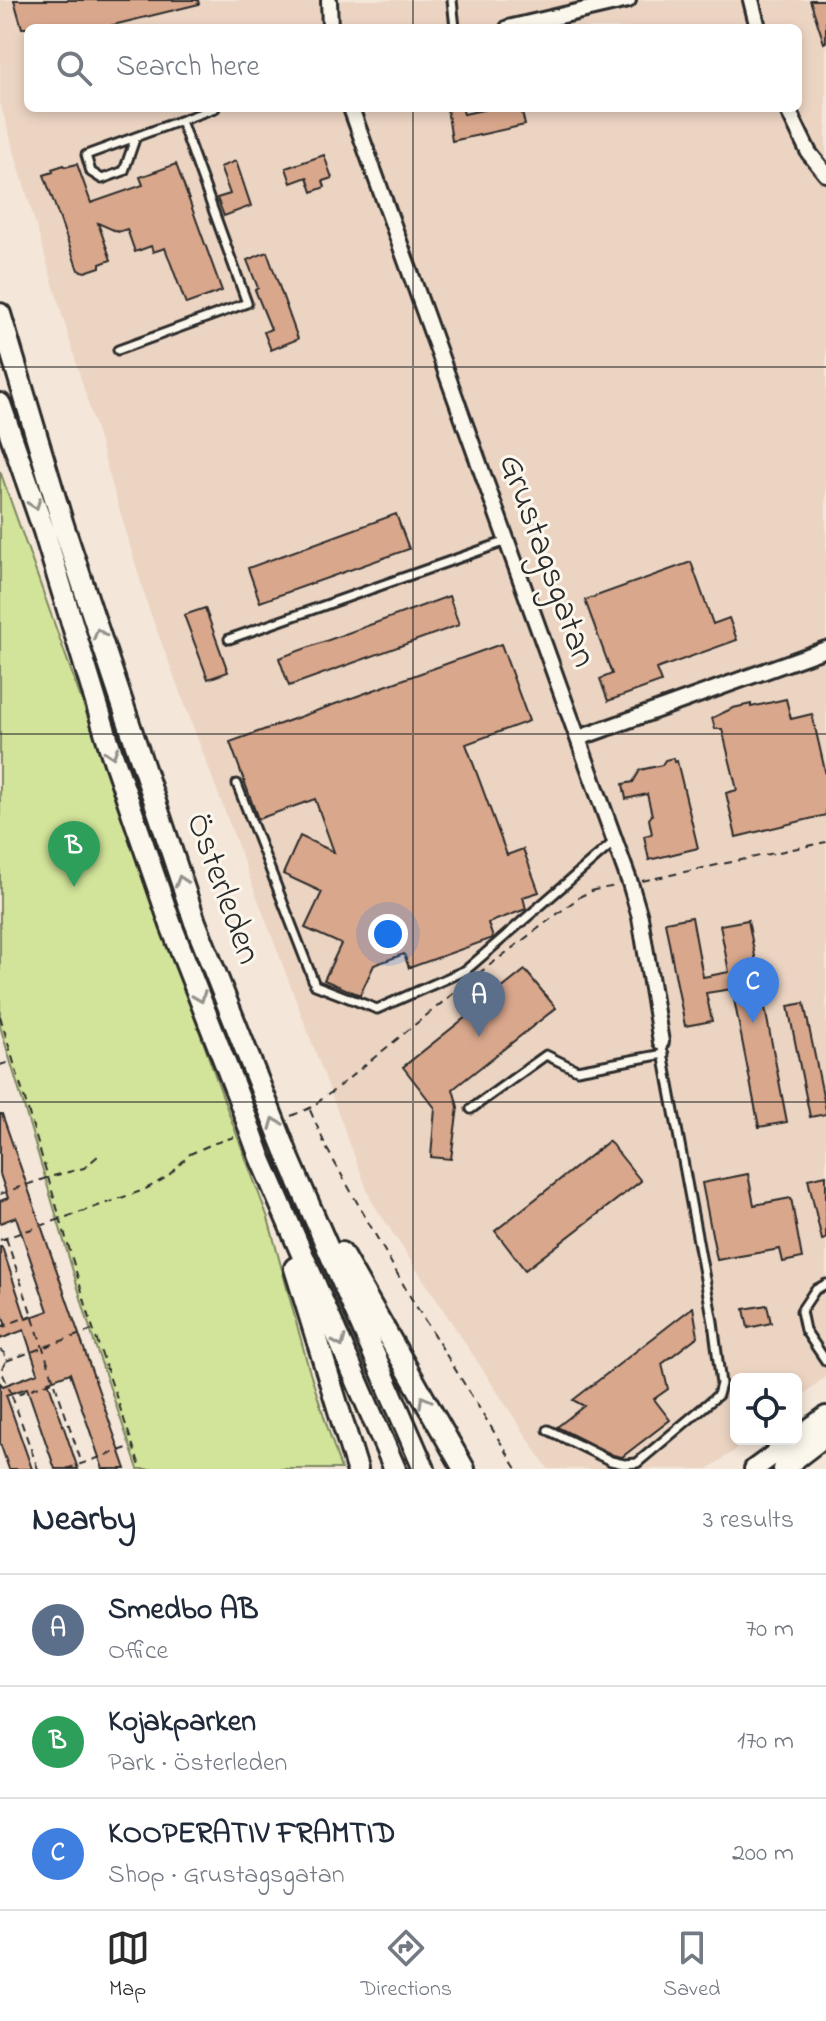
<!DOCTYPE html>
<html lang="en">
<head>
<meta charset="utf-8">
<style>
  body { margin:0; font-family:"Indie Flower",sans-serif; background:#f2f2f3; color:#1f2937 }
  .controls { position:absolute; right:24px; bottom:24px; display:grid; overflow:hidden; border-radius:12px; box-shadow:0 4px 12px #0003 }
  .controls button { width:72px; height:72px; display:grid; place-items:center; padding:0; border:0; border-bottom:2px solid #e0e1e3; background:#fff; color:#1f2937; font:40px sans-serif }
  .you { position:absolute; left:388px; top:934px; width:28px; height:28px; margin:-20px; border:6px solid #fff; border-radius:50%; background:#1a73e8; box-shadow:0 0 0 12px #1a73e833 }
  .badge { display:grid; place-items:center; width:52px; height:52px; border-radius:50%; background:#2b2b2b; color:#fff; font-size:26px; font-weight:700 }
  .pin { position:absolute; translate:-50% -66px; filter:drop-shadow(0 2px 4px #0008) }
  .pin::after { content:''; position:absolute; top:42px; width:28px; height:24px; background:inherit; clip-path:polygon(0 0,100% 0,50% 100%) }
  .list { margin:0; padding:0; list-style:none }
  h2 { display:flex; justify-content:space-between; align-items:center; height:104px; margin:0; padding:0 32px; font-size:34px }
  h2 small { font-size:26px; font-weight:400; color:#747a83 }
  .list li { display:grid; grid-template-columns:52px 1fr auto; gap:24px; align-items:center; box-sizing:border-box; height:112px; padding:0 32px; border-top:2px solid #e0e1e3 }
  .list b { display:block; font-size:30px; white-space:nowrap }
  .list p { margin:0; font-size:26px; white-space:nowrap; color:#747a83 }
  .list em { font-size:26px; font-style:normal; color:#747a83 }
  .icon { flex:none; width:44px; height:44px; fill:none; stroke:currentColor; stroke-width:2; stroke-linecap:round; stroke-linejoin:round }
  .map { position:relative; flex:none; width:826px; height:1469px; overflow:hidden }
  .search { position:absolute; background:#fff; box-shadow:0 4px 12px #0003; left:24px; right:24px; top:24px; height:88px; display:flex; align-items:center; gap:20px; box-sizing:border-box; padding:0 28px; border-radius:12px; color:#747a83; font-size:30px }
  .sheet { height:440px; background:#fff }
  nav { display:flex; justify-content:space-around; align-items:center; box-sizing:border-box; height:112px; border-top:2px solid #e0e1e3; background:#fff; font-size:22px; color:#747a83 }
  nav a { display:grid; justify-items:center; gap:4px }
  nav .on { color:#2b2b2b }
  .map>svg:first-child { display:block }
</style>
</head>
<body>
<div class="map">
<svg width="826" height="1469" viewBox="0 0 826 1469">
  <rect width="100%" height="100%" fill="#f4e7d9"/>
  <filter id="ink" filterUnits="userSpaceOnUse"><feTurbulence type="fractalNoise" baseFrequency=".0125" numOctaves="2"/><feDisplacementMap in="SourceGraphic" scale="16" xChannelSelector="R" yChannelSelector="G"/><feConvolveMatrix kernelMatrix="1 2 1 2 8 2 1 2 1" color-interpolation-filters="sRGB"/></filter>
  <g filter="url(#ink)">
    <path fill="#ecd4c2" fill-rule="evenodd" d="M0,0H826V1376L796,1401V1379H736V1439H751L708,1469H548L371,1200L148,607L0,103ZM28,28H798V108H28Z"/>
    <path fill="#d1e499" stroke="#7e8862" stroke-width="2" d="M0,471L225,1103L268,1218L310,1373L341,1469H138L94,1342L0,1026Z"/>
    <path fill="#d9a78c" stroke="#2b2b2b" stroke-width="2" d="M14,0H198L199,4L101,28H22Z
      M810,0H826V42L824,43Z
      M447,108H462L464,114L492,108H521L525,125L452,141Z
      M324,155L332,178L323,181L325,187L312,192L307,177L291,183L286,168Z
      M236,161L251,206L224,216L217,198L230,194L220,167Z
      M77,164L91,203L143,185L140,177L176,164L222,291L186,304L165,248L153,252L151,246L135,252L127,229L118,232L98,223L111,260L100,264V267L85,272L78,270L44,175L53,172L52,169L64,165L65,167Z
      M267,252L298,339L271,350L264,332L271,329L255,290L258,288L247,260Z
      M396,514L409,549L260,602L248,568Z
      M691,562L713,624L729,618L737,640L656,669L661,682L608,701L600,679L612,674L585,600Z
      M449,596L459,625L289,686L279,658Z
      M205,608L228,672L208,679L184,615Z
      M501,644L529,721L466,744L507,855L523,849L539,892L523,897L526,909L488,923L493,938L409,968L404,954L374,965L360,995L324,980L341,944L305,928L322,892L283,874L300,836L334,852L315,799L258,819L230,742Z
      M786,699L791,719L812,714L826,775V815L736,837L726,793L737,790L722,729H715L712,718L733,708L751,704V707Z
      M673,758L674,762L677,761L698,848L649,860L644,836L652,834L649,819L652,815L647,794L626,799L623,784L633,782L640,770L662,765L665,760Z
      M692,917L703,977L729,972L720,925L748,920L787,1122L759,1127L732,989L706,993L712,1021L685,1026L665,922Z
      M525,970L556,1008L453,1089L458,1107L451,1159L431,1157L435,1108L403,1067Z
      M804,1003L826,1110V1114L810,1117L788,1006Z
      M0,1114H2L126,1469H103L70,1373L48,1381L78,1469H55L27,1388L6,1395L32,1469H9L0,1443V1383L3,1386L38,1373L24,1330L0,1339V1328L6,1326L0,1308V1247H2L26,1319L48,1311L16,1217L0,1223V1201L8,1198L0,1174Z
      M609,1141L641,1181L525,1270L495,1231Z
      M748,1174L754,1205L791,1198L802,1258L783,1262L780,1249L717,1260L702,1183Z
      M826,1175V1239L822,1240L808,1179Z
      M767,1305L771,1323L748,1328L744,1309Z
      M693,1307L698,1336L662,1364L668,1389L654,1399L670,1420L622,1457L613,1455L557,1427L584,1406L573,1400Z"/>
    <g fill="none" stroke-linecap="round" stroke-linejoin="round">
      <defs>
        <path id="service" d="M452,0L455,28
          M135,139L124,171L102,179L91,172L86,155L215,108
          M118,350L247,303L181,121
          M229,639L507,541
          M237,784L315,985L377,1009L466,970L615,841
          M471,1109L546,1055L577,1070L664,1054
          M826,1284L815,1290L801,1311L805,1330L826,1361
          M548,1430L611,1461L624,1464L637,1463L718,1395L721,1384L713,1322L661,1042"/>
        <path id="minor" d="M329,0L330,28
          M751,0L758,28
          M508,28L628,0
          M351,108L630,883L640,917L661,1042
          M787,108L809,153L826,174
          M579,738L826,649"/>
        <path id="secondary" d="M796,1438L826,1416
          M754,1469L795,1439
          M783,1469L826,1436"/>
        <path id="primary" d="M0,314L63,525L195,922L289,1159L424,1469
          M0,404L44,531L111,751L171,925L238,1096L260,1157L395,1469
          M341,1253L464,1469
          M295,1268L357,1469"/>
      </defs>
      <use href="#service" stroke="#2b2b2b" stroke-width="13"/>
      <use href="#minor" stroke="#2b2b2b" stroke-width="20"/>
      <use href="#secondary" stroke="#2b2b2b" stroke-width="24"/>
      <use href="#primary" stroke="#2b2b2b" stroke-width="26"/>
      <path stroke="#2b2b2b" stroke-width="2" stroke-dasharray="8 6" stroke-linecap="butt" d="M642,881L826,842
        M478,974L581,896L594,890L616,886
        M0,1016L94,1332L141,1469
        M0,1065L13,1061
        M310,1110L327,1149L411,1298L517,1469
        M291,1116L310,1108L333,1091L470,980
        M0,1194L49,1177L84,1168L99,1155
        M6,1238L82,1464
        M0,1240L144,1190L167,1177L190,1154L212,1144L234,1137
        M0,1327L32,1315
        M0,1350L4,1353L6,1361L1,1370L12,1395
        M6,1361L92,1330
        M38,1469L12,1396L53,1381
        M66,1469L133,1446"/>
      <use href="#service" stroke="#fbf7ec" stroke-width="7"/>
      <use href="#minor" stroke="#fbf7ec" stroke-width="14"/>
      <use href="#secondary" stroke="#fbf7ec" stroke-width="18"/>
      <use href="#primary" stroke="#fbf7ec" stroke-width="20"/>
    </g>
    <defs><path id="oneway-chevron" d="M-2-3.5L2.5 0L-2 3.5" fill="none" stroke-width="1.6" stroke-linecap="round" stroke-linejoin="round" transform="scale(2)"/></defs>
    <g stroke="#93918c">
      <use href="#oneway-chevron" transform="translate(35 504) rotate(70)"/>
      <use href="#oneway-chevron" transform="translate(99 634) rotate(-108)"/>
      <use href="#oneway-chevron" transform="translate(112 753) rotate(72)"/>
      <use href="#oneway-chevron" transform="translate(181 881) rotate(-108)"/>
      <use href="#oneway-chevron" transform="translate(200 997) rotate(68)"/>
      <use href="#oneway-chevron" transform="translate(275 1123) rotate(-112)"/>
      <use href="#oneway-chevron" transform="translate(340 1342) rotate(67)"/>
      <use href="#oneway-chevron" transform="translate(424 1401) rotate(-119)"/>
    </g>
  </g>
  <path fill="none" stroke="#2b2b2b" stroke-width="2" stroke-opacity="0.55" d="M413,0V28M413,108V1469M0,367H826M0,734H826M0,1102H826"/>
  <g text-anchor="middle" dominant-baseline="central" stroke-width="6" stroke-linejoin="round" paint-order="stroke">
    <g font-size="36" fill="#2b2b2b" stroke="#fbf7ec">
      <text transform="translate(546 561) rotate(70)">Grustagsgatan</text>
      <text transform="translate(222 889) rotate(70)">Österleden</text>
    </g>
  </g>
</svg>
<div class="controls">
<button><svg class="icon" aria-label="locate" viewBox="0 0 24 24"><circle cx="12" cy="12" r="6"/><path d="M12 2v4M12 18v4M2 12h4M18 12h4"/></svg></button>
</div>
<div class="you"></div>
<div class="pin badge" style="left:479px;top:1037px;background:#5c6f8a">A</div>
<div class="pin badge" style="left:74px;top:887px;background:#2e9e5b">B</div>
<div class="pin badge" style="left:753px;top:1023px;background:#3f7fe0">C</div>
<div class="search"><svg class="icon" aria-label="search" viewBox="0 0 24 24"><circle cx="10" cy="10" r="6"/><path d="M15 15l6 6"/></svg>Search here</div>
</div>
<section class="sheet">
<h2>Nearby<small>3 results</small></h2>
<ul class="list">
<li><span class="badge" style="background:#5c6f8a">A</span><div><b>Smedbo AB</b><p>Office</p></div><em>70 m</em></li>
<li><span class="badge" style="background:#2e9e5b">B</span><div><b>Kojakparken</b><p>Park · Österleden</p></div><em>170 m</em></li>
<li><span class="badge" style="background:#3f7fe0">C</span><div><b>KOOPERATIV FRAMTID</b><p>Shop · Grustagsgatan</p></div><em>200 m</em></li>
</ul>
</section>
<nav>
<a class="on"><svg class="icon" aria-label="map" viewBox="0 0 24 24"><path d="M3 6l6-2 6 2 6-2v14l-6 2-6-2-6 2zM9 4v14M15 6v14"/></svg>Map</a>
<a><svg class="icon" aria-label="directions" viewBox="0 0 24 24"><path d="M12 3l9 9-9 9-9-9zM9 14v-3h6M13 9l2 2-2 2"/></svg>Directions</a>
<a><svg class="icon" aria-label="saved" viewBox="0 0 24 24"><path d="M7 4h10v16l-5-4-5 4z"/></svg>Saved</a>
</nav>
</body>
</html>
